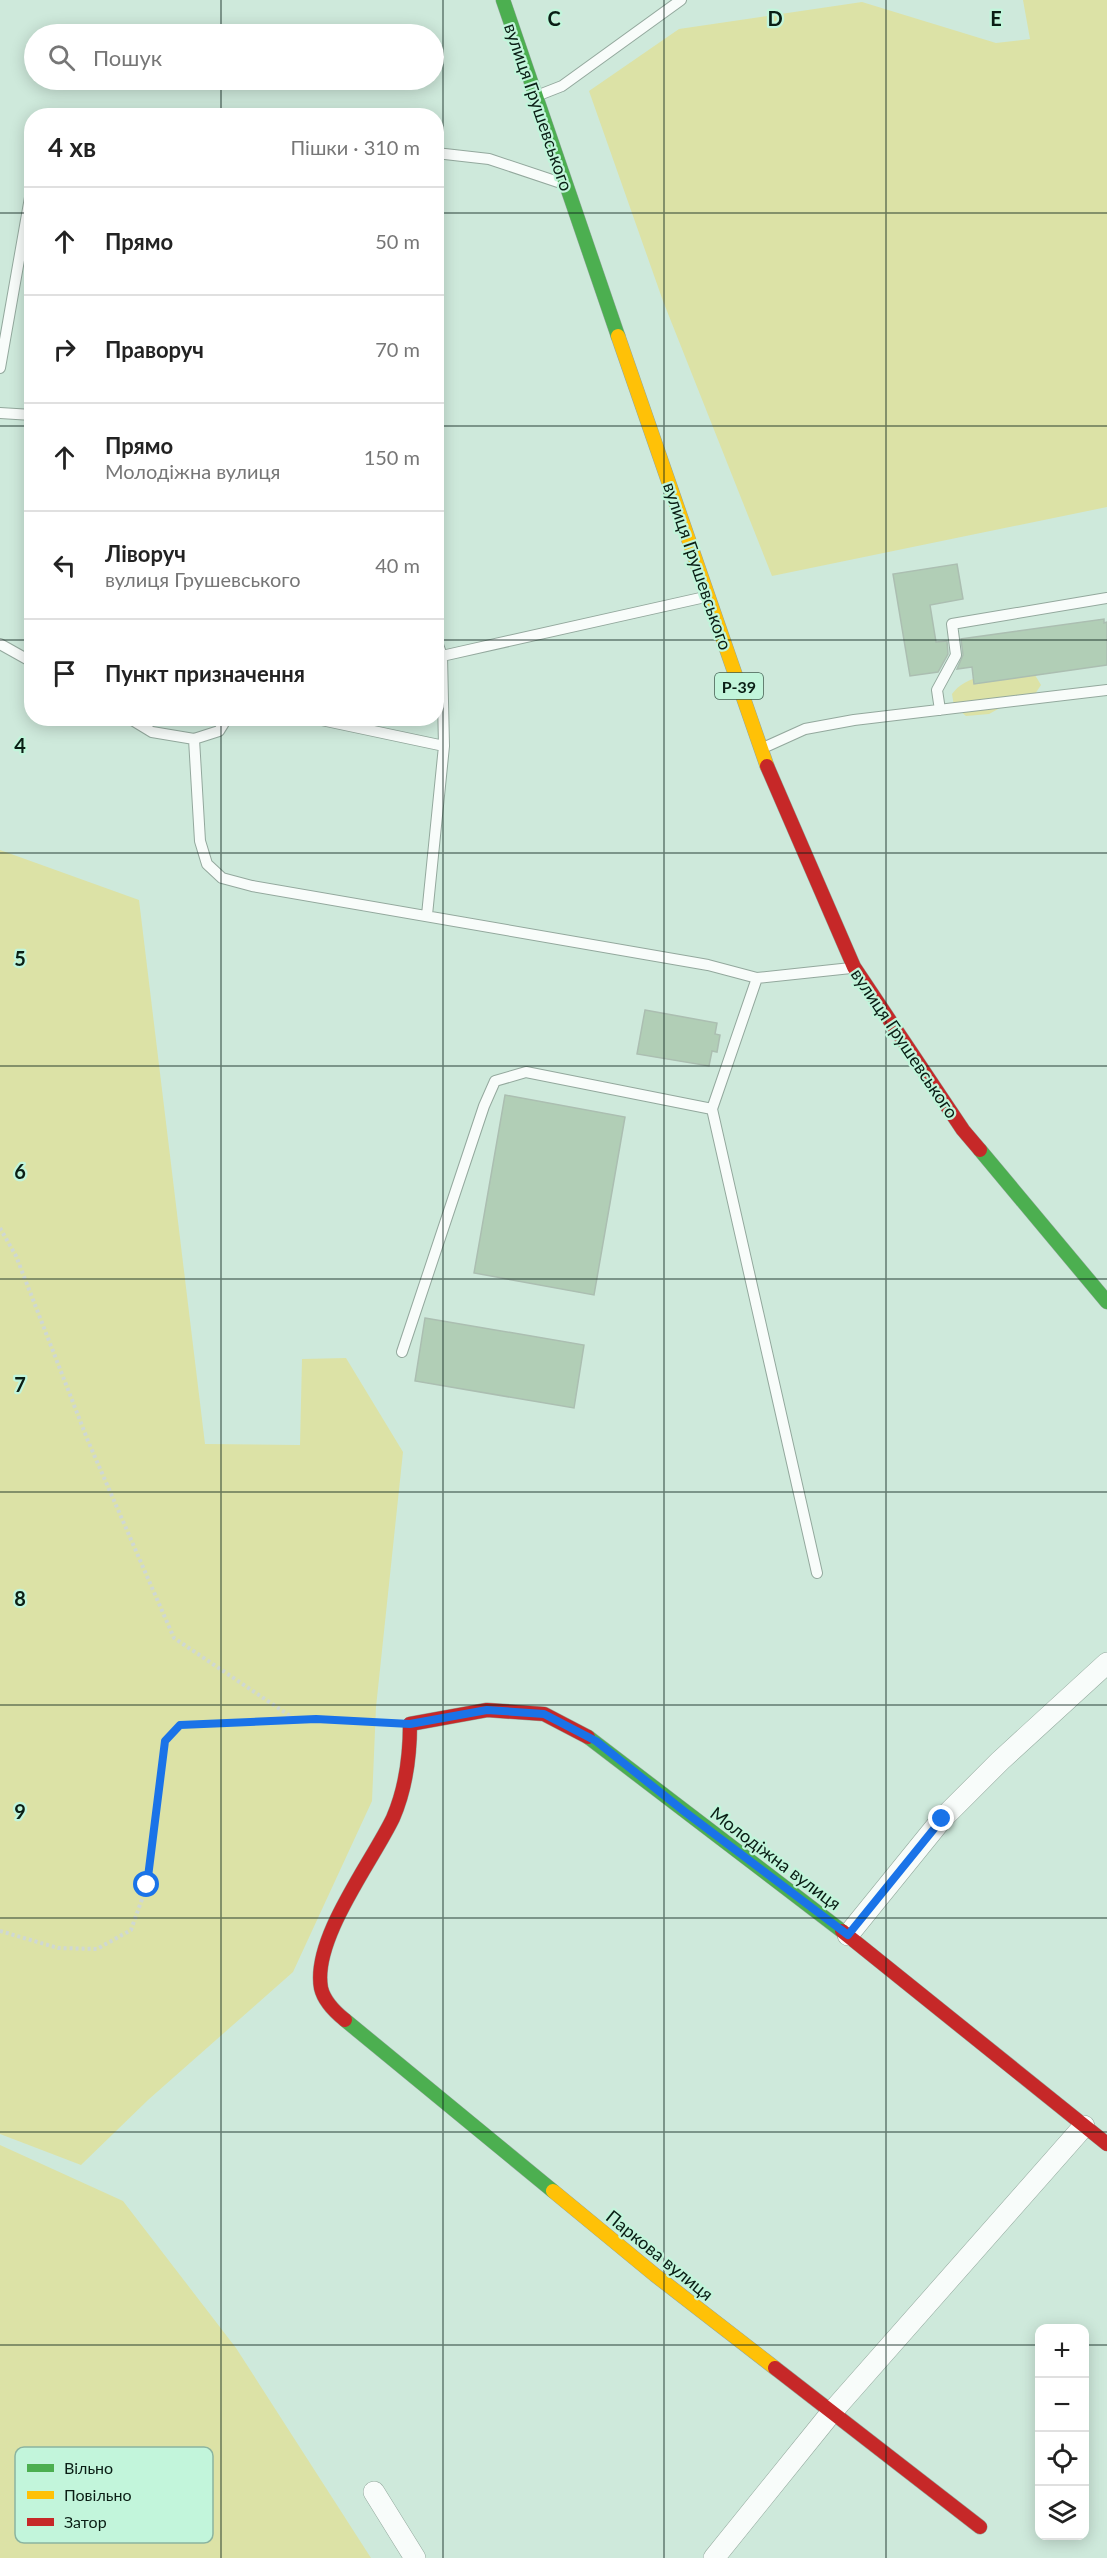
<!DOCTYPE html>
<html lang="uk">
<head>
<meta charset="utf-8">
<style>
  body { margin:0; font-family:Lato,sans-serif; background:#f2f2f2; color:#222 }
  .controls { position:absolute; right:18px; bottom:18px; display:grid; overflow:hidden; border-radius:12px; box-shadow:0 3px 15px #0003 }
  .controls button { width:54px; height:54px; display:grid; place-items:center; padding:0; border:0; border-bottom:2px solid #e0e0e0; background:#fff; color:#222; font:30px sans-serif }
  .stop { position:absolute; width:18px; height:18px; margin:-14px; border:4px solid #1a73e8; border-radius:50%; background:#fff }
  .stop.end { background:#1a73e8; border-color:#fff; box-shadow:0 2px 6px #0008 }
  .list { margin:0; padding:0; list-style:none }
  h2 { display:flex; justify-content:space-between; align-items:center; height:78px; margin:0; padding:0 24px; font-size:26px }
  h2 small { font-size:20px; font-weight:400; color:#767676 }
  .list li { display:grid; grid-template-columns:39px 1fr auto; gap:18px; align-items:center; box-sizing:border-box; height:108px; padding:0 24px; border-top:2px solid #e0e0e0 }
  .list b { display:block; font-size:22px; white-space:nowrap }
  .list p { margin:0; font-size:20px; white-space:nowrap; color:#767676 }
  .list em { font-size:20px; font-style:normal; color:#767676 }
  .icon { flex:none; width:33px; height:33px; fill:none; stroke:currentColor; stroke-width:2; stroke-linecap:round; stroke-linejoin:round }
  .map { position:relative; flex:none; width:1107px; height:2558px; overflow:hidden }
  .search { position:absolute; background:#fff; box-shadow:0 3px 15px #0003; left:24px; top:24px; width:420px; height:66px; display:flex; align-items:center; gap:15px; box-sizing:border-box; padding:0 21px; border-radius:33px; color:#767676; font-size:22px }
  .panel { position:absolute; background:#fff; box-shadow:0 3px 15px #0003; left:24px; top:108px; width:420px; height:618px; border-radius:24px }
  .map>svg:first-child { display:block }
</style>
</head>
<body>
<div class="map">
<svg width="1107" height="2558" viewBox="0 0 1107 2558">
  <rect width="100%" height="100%" fill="#cee9db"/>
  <path fill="#dce2a6" d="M1023,0H1107V507L772,576L663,301L589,91L679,29L862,2L996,43L1030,39Z
    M1032,670L1041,685L1035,694H1025L989,714L966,716L954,706L952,694C969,671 1006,673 1032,670Z
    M0,850L139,900L205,1444L300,1445L302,1359L346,1358L403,1452L376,1707L372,1801L293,1972L148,2100L81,2165L0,2134Z
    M0,2145L123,2201L236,2348L371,2558H0Z"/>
  <path fill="#b1ceb6" stroke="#abbeb1" stroke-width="1.5" d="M957,564L963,599L930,605L936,642L947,641L948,654L938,672L910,676L893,574Z
    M1104,619V623L1107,622V665L974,684L972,667L957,669L963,655L961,639Z
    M645,1010L717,1023L715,1034L720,1035L717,1052L712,1051L709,1066L637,1054Z
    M505,1095L625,1117L594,1295L474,1273Z
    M425,1318L584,1345L574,1408L415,1381Z"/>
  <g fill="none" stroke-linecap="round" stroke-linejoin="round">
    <defs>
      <path id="lane" d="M539,95L562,86L681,0
        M436,153L489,159L558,182
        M0,368L32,186
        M0,413L32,415
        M0,644L32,662
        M442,656L705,597
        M940,710L937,690L956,655L952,624L1107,598
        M129,718L152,732L194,739L219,731L227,718
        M312,718L444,746
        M194,739L200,841L207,864L222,878L252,886L708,965L757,978L851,968
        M763,748L805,729L854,720L1107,690
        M427,915L444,746L442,656L436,639
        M712,1109L817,1573
        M402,1352L484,1106L495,1081L526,1072L712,1109L757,978"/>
      <path id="street" d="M848,1935L942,1819L1000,1761L1107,1663
        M374,2492L415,2558
        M714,2558L831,2413L1084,2126"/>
      <path id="fast" d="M503,0L618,336
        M980,1150L1107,1302
        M588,1737L842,1931
        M345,2020L553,2191"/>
      <path id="slow" d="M618,336L767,766
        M553,2191L655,2275L775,2368"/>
      <path id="jam" d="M767,766L854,967L963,1130L980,1150
        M842,1931L1107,2144
        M345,2020C335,2012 324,2001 321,1988C312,1939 372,1862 393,1818C406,1788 410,1756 410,1724L487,1710L544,1714L588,1737
        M775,2368L980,2527"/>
    </defs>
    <use href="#lane" stroke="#93a89d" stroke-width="12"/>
    <use href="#street" stroke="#93a89d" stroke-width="22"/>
    <use href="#fast" stroke="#93a89d" stroke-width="15"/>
    <use href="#slow" stroke="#93a89d" stroke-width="15"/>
    <use href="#jam" stroke="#93a89d" stroke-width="15"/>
    <path stroke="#cfd8d3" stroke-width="4" stroke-dasharray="3 3" stroke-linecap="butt" d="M0,1228L16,1256L88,1441L174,1638L296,1720
      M0,1931L58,1948L97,1949L131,1930L147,1885L165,1741L180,1725L316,1719L386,1722"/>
    <use href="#lane" stroke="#f8fcfa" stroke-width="10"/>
    <use href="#street" stroke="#f8fcfa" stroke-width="21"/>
    <use href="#fast" stroke="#4caf50" stroke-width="14"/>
    <use href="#slow" stroke="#ffc107" stroke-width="14"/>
    <use href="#jam" stroke="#c62828" stroke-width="14"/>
  </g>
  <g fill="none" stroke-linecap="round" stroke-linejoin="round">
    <path stroke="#1a73e8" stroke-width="8" d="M147,1885L165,1741L180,1725L316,1719L410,1724L487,1710L544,1714L596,1741L685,1812L848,1935L942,1819"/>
  </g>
  <path fill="none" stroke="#0a1e15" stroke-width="1.5" stroke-opacity="0.55" d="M221,0V34M443,0V2558M664,0V2558M886,0V2558M221,80V116M0,213H32M436,213H1107M0,426H32M436,426H1107M0,640H32M436,640H1107M221,718V2558M0,853H1107M0,1066H1107M0,1279H1107M0,1492H1107M0,1705H1107M0,1918H1107M0,2132H1107M0,2345H1040M1084,2345H1107"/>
  <g text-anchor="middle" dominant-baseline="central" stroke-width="4.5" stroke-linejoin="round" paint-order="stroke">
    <rect fill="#c2f5db" stroke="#415e50" stroke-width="1.5" x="715" y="673" width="48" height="26" rx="4.5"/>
    <g font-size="16" font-weight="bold" fill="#0a1e15">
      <text x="739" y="686">Р-39</text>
    </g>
    <g font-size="18" fill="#0a1e15" stroke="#c2f5db">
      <text transform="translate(539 107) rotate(71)">вулиця Грушевського</text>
      <text transform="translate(698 566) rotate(71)">вулиця Грушевського</text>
      <text transform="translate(905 1043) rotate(56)">вулиця Грушевського</text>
      <text transform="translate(776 1858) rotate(37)">Молодіжна вулиця</text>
      <text transform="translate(660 2255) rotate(39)">Паркова вулиця</text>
    </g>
  </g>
  <rect x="15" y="2447" width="198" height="96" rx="9" fill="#c2f5db" stroke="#8bb4a0" stroke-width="1.5"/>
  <rect x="27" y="2464" width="27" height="8" fill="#4caf50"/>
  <rect x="27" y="2491" width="27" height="8" fill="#ffc107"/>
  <rect x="27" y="2518" width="27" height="8" fill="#c62828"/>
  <g font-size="16" fill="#0a1e15">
    <text x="64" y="2474">Вільно</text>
    <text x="64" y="2501">Повільно</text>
    <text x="64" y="2528">Затор</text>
  </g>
  <g font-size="20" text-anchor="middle" font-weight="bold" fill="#0a1e15" stroke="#c2f5db" stroke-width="4.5" stroke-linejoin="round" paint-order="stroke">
    <text x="554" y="26">C</text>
    <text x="775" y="26">D</text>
    <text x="996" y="26">E</text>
    <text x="20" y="753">4</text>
    <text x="20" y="966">5</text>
    <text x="20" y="1179">6</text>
    <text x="20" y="1392">7</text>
    <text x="20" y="1606">8</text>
    <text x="20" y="1819">9</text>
  </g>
</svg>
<div class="controls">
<button>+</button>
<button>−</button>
<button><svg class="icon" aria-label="locate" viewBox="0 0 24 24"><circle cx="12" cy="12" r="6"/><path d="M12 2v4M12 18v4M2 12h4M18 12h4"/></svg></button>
<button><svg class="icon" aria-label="layers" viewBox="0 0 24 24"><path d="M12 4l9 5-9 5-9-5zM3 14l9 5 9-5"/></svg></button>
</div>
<div class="stop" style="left:147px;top:1885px"></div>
<div class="stop end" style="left:942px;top:1819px"></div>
<div class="search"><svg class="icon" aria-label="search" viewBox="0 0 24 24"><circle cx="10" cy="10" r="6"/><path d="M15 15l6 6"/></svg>Пошук</div>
<section class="panel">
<h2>4 хв<small>Пішки · 310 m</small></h2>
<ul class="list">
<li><svg class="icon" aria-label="ahead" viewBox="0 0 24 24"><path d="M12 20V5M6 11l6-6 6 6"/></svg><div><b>Прямо</b></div><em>50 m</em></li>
<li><svg class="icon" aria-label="right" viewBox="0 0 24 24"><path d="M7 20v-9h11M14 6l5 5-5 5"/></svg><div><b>Праворуч</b></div><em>70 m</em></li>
<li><svg class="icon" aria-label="ahead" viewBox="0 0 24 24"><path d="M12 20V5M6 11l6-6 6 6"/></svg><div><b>Прямо</b><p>Молодіжна вулиця</p></div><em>150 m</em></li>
<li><svg class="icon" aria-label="left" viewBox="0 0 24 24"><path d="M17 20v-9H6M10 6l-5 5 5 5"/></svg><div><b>Ліворуч</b><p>вулиця Грушевського</p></div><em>40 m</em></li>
<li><svg class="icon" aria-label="arrive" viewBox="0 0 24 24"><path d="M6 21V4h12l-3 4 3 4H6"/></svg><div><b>Пункт призначення</b></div></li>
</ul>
</section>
</div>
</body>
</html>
